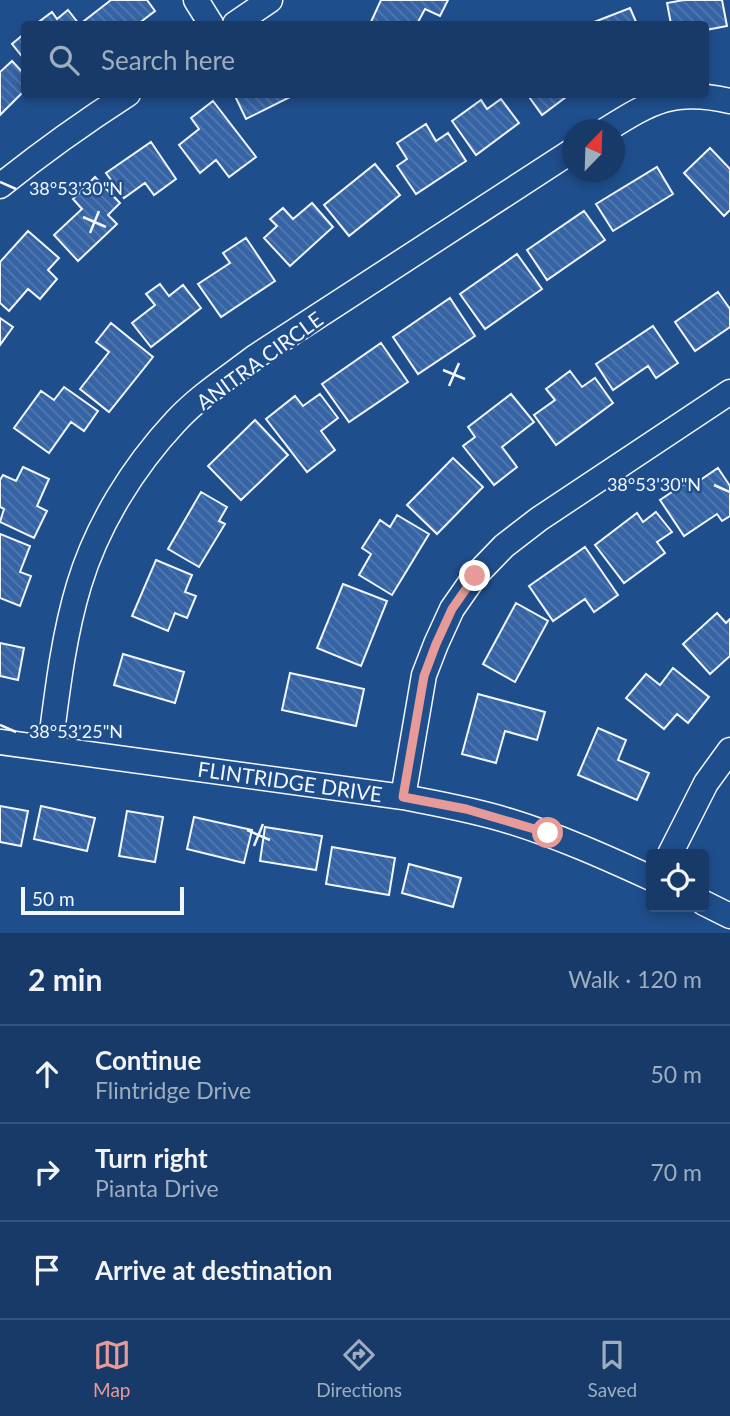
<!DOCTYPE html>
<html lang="en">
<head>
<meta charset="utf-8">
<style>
  body { margin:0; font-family:Lato,sans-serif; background:#244571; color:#f1f3f6 }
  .controls { position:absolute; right:21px; bottom:21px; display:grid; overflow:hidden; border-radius:7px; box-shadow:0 4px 10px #0003 }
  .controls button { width:63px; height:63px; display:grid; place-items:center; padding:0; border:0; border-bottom:2px solid #36547d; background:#173a69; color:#f1f3f6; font:35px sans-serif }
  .compass { position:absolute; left:562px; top:119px; width:63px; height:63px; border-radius:50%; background:#173a69; box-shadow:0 4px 10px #0003; rotate:23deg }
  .scale { position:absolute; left:21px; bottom:18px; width:163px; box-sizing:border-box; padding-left:7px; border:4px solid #f2f6ff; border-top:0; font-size:19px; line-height:24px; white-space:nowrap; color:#f2f6ff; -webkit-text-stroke:5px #1f4e8c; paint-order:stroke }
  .stop { position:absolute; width:21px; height:21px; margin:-16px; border:5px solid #e69b98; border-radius:50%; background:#fff }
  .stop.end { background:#e69b98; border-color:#fff; box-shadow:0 2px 7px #0008 }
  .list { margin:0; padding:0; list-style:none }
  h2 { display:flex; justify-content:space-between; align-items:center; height:91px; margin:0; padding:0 28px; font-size:30px }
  h2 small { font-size:23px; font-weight:400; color:#9eadc0 }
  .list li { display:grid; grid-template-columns:46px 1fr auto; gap:21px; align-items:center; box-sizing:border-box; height:98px; padding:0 28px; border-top:2px solid #36547d }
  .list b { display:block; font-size:26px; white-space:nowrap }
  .list p { margin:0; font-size:23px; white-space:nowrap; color:#9eadc0 }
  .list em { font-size:23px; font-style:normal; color:#9eadc0 }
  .icon { flex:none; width:38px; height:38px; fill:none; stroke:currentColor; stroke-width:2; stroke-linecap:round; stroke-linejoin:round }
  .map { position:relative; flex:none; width:730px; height:933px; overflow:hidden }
  .search { position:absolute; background:#173a69; box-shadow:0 4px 10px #0003; left:21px; right:21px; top:21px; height:77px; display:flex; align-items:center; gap:18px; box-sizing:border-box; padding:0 24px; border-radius:7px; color:#9eadc0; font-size:26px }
  .sheet { height:385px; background:#173a69 }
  nav { display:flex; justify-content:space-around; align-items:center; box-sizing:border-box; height:98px; border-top:2px solid #36547d; background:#173a69; font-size:19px; color:#9eadc0 }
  nav a { display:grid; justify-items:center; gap:4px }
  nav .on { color:#e69b98 }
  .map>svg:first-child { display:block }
</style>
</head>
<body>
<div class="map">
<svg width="730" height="933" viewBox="0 0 730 933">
  <defs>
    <pattern id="building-back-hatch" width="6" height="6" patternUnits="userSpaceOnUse" patternTransform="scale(1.75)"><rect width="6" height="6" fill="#3563a3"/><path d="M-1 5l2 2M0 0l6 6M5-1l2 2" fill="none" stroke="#537ab1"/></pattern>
  </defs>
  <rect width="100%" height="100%" fill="#1f4e8c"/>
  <path fill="url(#building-back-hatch)" stroke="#f2f6ff" stroke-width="2" d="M111,0H147L155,11L138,24H86L84,21Z
    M381,0H448L440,16L425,9L417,24H370Z
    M684,0H722L727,26L706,30V24H671L667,3Z
    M630,8L637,24H589Z
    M68,10L79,24H36L52,12L57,19Z
    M24,34V59L12,44Z
    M12,61L24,74V91L0,115V72Z
    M234,94H296L246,119Z
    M527,94H570L542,115Z
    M501,99L519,123L476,155L452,121L481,100L487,109Z
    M213,101L256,157L229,177L216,160L200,173L179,145L199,129L191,118Z
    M426,124L436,141L448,133L466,161L416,194L397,166L407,159L397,143Z
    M151,142L176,179L154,195L145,183L124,198L106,173Z
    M710,148L730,169V210L724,216L684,173Z
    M375,164L400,195L349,236L324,205Z
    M657,167L673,194L613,231L596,204Z
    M95,177L120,203L108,215L117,224L78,261L54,235L82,209L73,199Z
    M312,203L333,227L290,266L264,238L277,226L270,219L283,208L293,219Z
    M584,211L605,240L547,280L527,250Z
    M28,231L59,258L48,270L57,279L40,299L28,289L9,311L0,303V262Z
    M246,238L275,281L221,317L198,284L230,263L223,253Z
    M517,254L542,289L485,329L460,294Z
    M160,284L169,296L183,285L201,308L151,347L132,323L155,305L146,294Z
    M718,292L730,309V327L695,351L675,322Z
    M450,298L475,336L418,374L393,337Z
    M0,318L13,327L0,345Z
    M111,323L153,357L109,412L80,389L109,352L96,342Z
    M653,326L678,363L656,378L648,366L613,390L596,364Z
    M381,343L408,382L349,422L322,384Z
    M570,371L582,387L595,378L613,403L556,445L534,415L555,400L546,389Z
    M64,387L98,411L84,431L71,422L49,453L14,428L41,391L54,400Z
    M320,394L338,418L321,431L335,450L307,472L266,419L295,396L303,406Z
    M511,394L534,422L502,447L517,467L494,485L463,446L475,437L468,427Z
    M255,420L288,455L241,500L208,466Z
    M453,458L483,487L437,534L407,505Z
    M23,467L49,479L37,506L47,511L34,538L0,522L4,509L0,507V480L3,475L16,481Z
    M718,468L730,486V516L722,521L717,514L684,536L660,500L687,482L690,487Z
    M201,492L227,507L219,521L225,524L199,567L168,549Z
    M656,512L672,532L657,542L665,553L624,583L595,545L637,513L643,522Z
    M397,515L429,534L392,595L359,575L371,554L362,548L380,520L390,527Z
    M0,534L30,546L20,572L31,576L20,606L0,598Z
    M585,547L618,595L594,612L585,599L553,621L529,586Z
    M156,560L192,575L185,592L196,596L187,618L175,613L168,631L132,616Z
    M343,584L387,601L361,666L317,648Z
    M516,603L548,621L515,682L483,664Z
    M717,613L726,623L730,619V656L710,674L683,644Z
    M0,643L24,648L18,680L0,676Z
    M123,654L184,672L175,703L114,685Z
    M673,668L709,697L688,723L677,714L664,729L626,698L646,674L660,685Z
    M290,673L364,689L356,726L282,710Z
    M478,694L545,712L537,740L505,731L496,763L462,754Z
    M598,728L626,740L618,760L649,773L637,800L578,775Z
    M0,806L28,811L21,846L0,842Z
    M41,806L95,818L87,851L34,839Z
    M127,811L163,817L155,862L119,856Z
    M194,817L252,830L244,863L187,849Z
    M265,827L322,836L316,870L260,861Z
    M332,847L395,858L389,895L326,884Z
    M409,864L461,878L453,907L402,893Z"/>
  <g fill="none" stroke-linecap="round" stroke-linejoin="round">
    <defs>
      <path id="minor" d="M196,0L211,24
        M235,24L270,0
        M606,130C652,101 675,88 730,101
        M0,186C41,153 83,123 128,94
        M0,742L403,797C439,804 474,810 509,821C558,836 605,857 651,878
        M50,748C57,694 63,638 79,585C97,525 133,467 176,421C199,396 229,377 255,357L572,151
        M403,797L424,675L436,644L452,609L475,576L504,546L539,519L730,392
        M670,854L706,783L730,750
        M704,903L730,916"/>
    </defs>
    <use href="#minor" stroke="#f2f6ff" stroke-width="27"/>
    <use href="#minor" stroke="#1f4e8c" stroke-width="24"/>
  </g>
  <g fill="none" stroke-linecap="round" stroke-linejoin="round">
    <path stroke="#e69b98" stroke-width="9" d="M475,576L452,609L436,644L424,676L403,797L466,809L548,833"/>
  </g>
  <path fill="none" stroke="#f2f6ff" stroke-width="2.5" d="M0,182L16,189M83,217L106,227M90,233L99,211M443,370L465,379M449,386L459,363M714,485L730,492M0,725L16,732M247,830L270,840M254,846L263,824"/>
  <g text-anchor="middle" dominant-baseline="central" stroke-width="5" stroke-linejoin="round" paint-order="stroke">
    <g font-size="21" fill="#f2f6ff" stroke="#1f4e8c">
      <text transform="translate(259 360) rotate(-36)">ANITRA CIRCLE</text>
      <text transform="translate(290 781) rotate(8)">FLINTRIDGE DRIVE</text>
    </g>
  </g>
  <g font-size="18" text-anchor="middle" fill="#f2f6ff" stroke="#1f4e8c" stroke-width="5" stroke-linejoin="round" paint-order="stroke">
    <text x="76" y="195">38°53'30"N</text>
    <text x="654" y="491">38°53'30"N</text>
    <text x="76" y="738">38°53'25"N</text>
  </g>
</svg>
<div class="controls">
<button><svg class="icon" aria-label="locate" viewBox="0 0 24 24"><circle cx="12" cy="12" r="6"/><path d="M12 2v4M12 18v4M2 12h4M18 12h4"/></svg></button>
</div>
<svg class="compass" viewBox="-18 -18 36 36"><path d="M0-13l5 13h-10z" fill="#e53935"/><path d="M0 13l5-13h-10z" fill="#9eadc0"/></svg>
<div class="scale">50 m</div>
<div class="stop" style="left:548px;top:833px"></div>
<div class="stop end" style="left:475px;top:576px"></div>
<div class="search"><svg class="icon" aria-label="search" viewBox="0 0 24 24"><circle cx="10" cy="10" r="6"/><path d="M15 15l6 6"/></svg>Search here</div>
</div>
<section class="sheet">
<h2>2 min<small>Walk · 120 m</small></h2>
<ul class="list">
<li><svg class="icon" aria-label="ahead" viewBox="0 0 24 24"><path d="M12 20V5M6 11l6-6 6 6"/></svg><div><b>Continue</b><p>Flintridge Drive</p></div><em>50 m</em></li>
<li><svg class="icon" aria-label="right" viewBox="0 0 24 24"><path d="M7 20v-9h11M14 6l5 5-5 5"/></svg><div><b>Turn right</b><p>Pianta Drive</p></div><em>70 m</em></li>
<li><svg class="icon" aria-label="arrive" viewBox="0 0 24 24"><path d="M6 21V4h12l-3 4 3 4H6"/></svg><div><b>Arrive at destination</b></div></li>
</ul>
</section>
<nav>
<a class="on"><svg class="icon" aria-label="map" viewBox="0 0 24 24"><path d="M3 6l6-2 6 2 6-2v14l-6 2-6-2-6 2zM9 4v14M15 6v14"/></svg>Map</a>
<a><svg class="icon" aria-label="directions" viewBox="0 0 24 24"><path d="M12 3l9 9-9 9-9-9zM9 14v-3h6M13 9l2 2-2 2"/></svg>Directions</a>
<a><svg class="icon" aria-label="saved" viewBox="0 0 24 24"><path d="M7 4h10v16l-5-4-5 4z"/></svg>Saved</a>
</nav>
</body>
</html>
